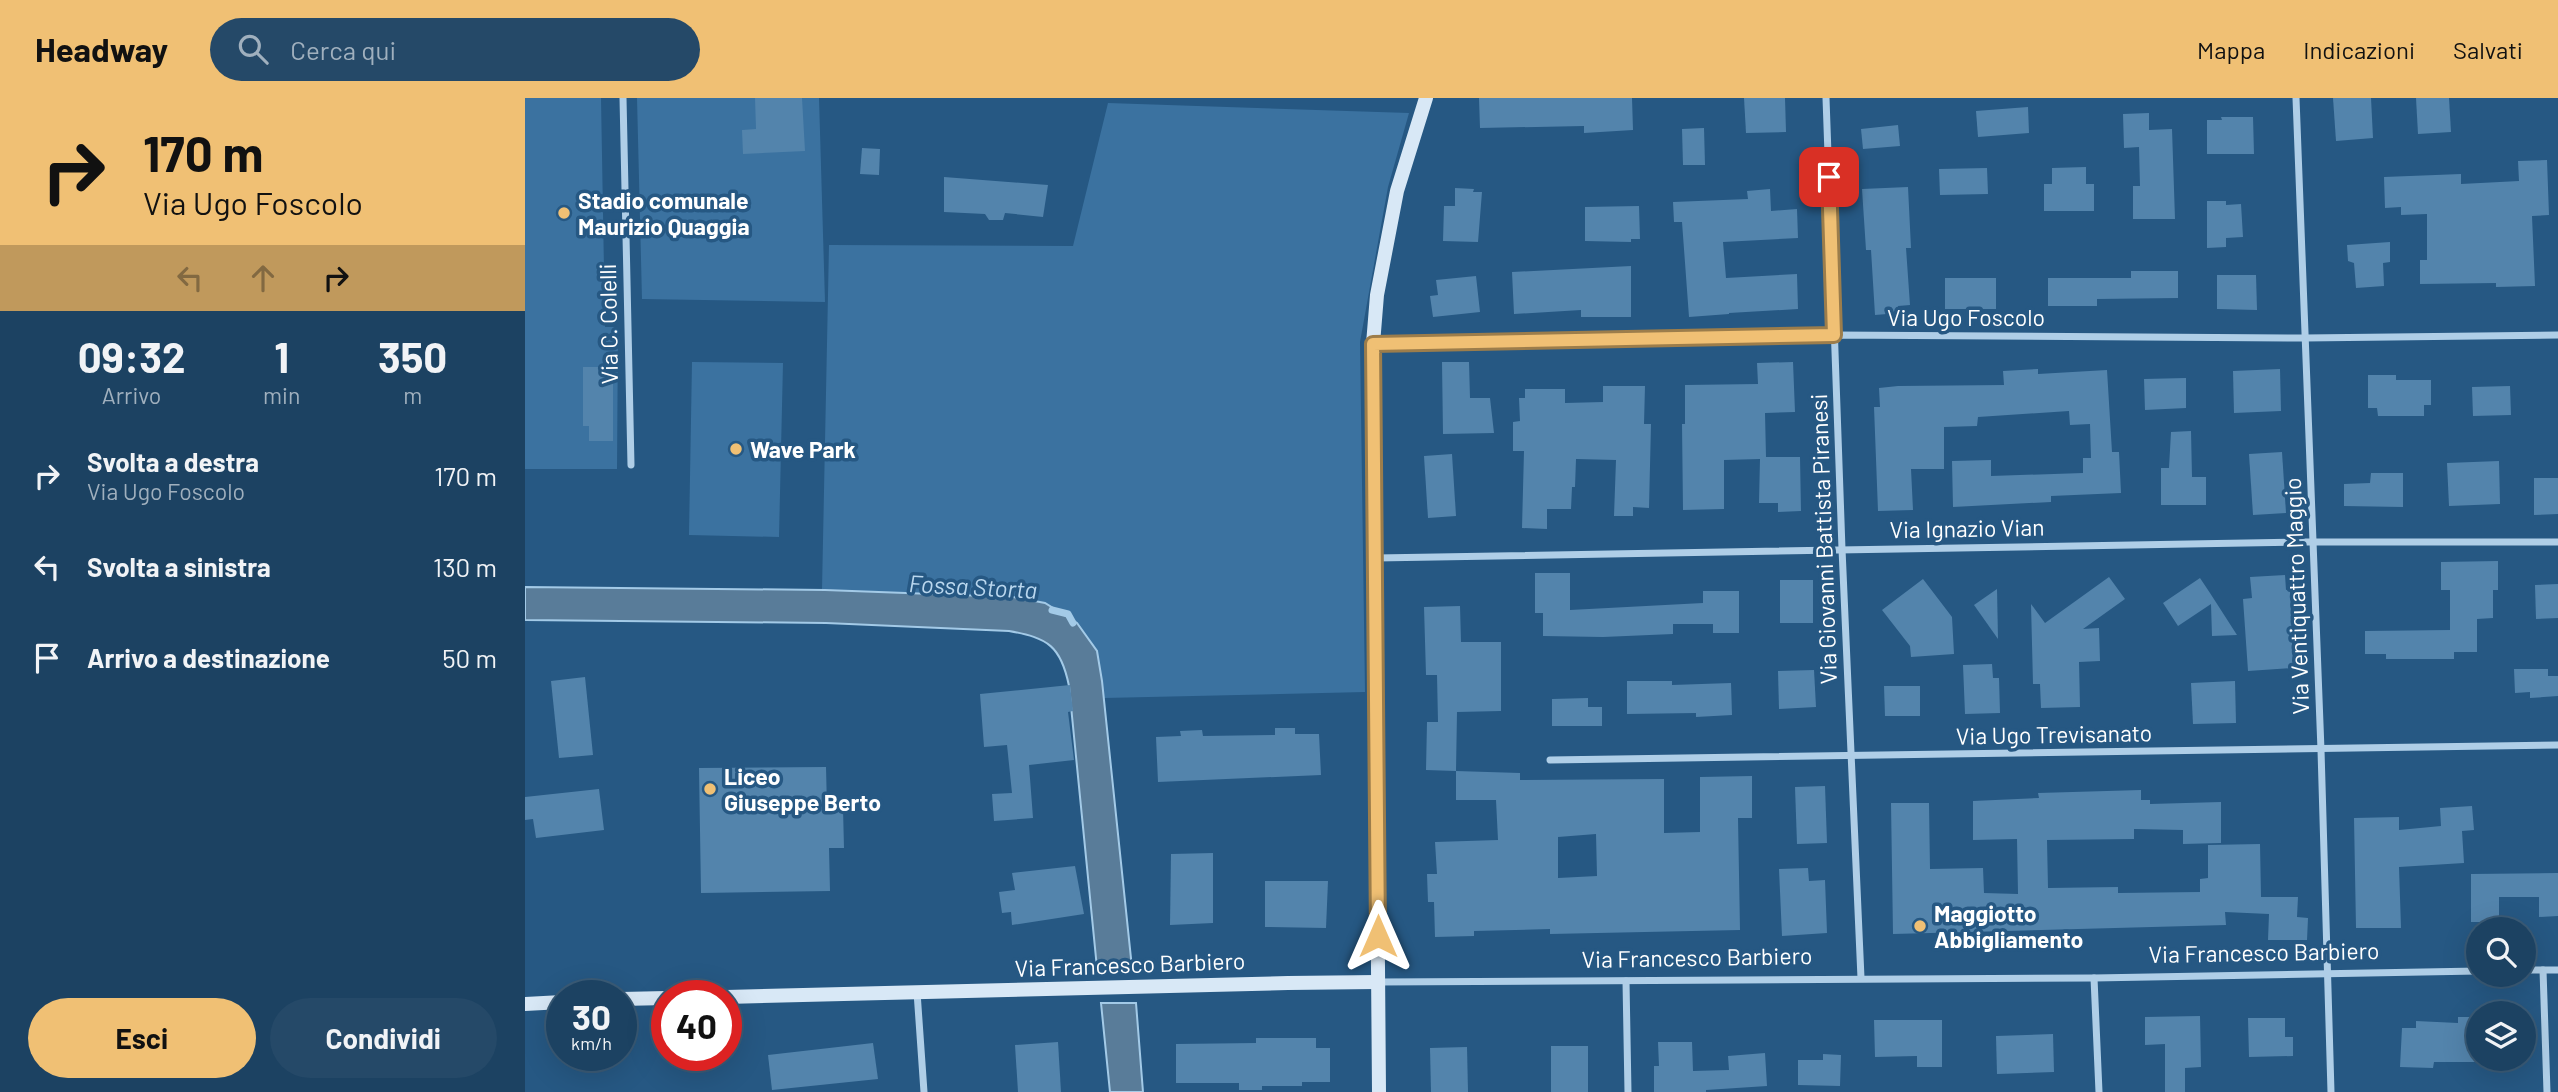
<!DOCTYPE html>
<html lang="it">
<style>
:root{--surface:#1c4262;--page:#254968;--text:#f1f3f6;--muted:#a0b0be;--line:#3a5b77;--accent:#f0c074}
body{margin:0;font-family:Barlow,sans-serif;background:var(--page);color:var(--text);height:100vh;display:flex;flex-direction:column;font-size:26px;white-space:nowrap}
*{box-sizing:border-box;margin:0}
p{font-size:23px;color:var(--muted)}
.icon{flex:none;width:38px;height:38px;fill:none;stroke:currentColor;stroke-width:2;stroke-linecap:round;stroke-linejoin:round}
.map{position:relative;flex:1;overflow:hidden}
.drawer{display:flex;flex-direction:column;background:var(--surface);width:525px}
.drawer>*{flex:none}
.top-card{background:#f0c074;color:#111;overflow:hidden}
.buttons{position:absolute;left:1941px;top:819px;display:grid;gap:14px}
.buttons a{display:grid;place-items:center;width:70px;height:70px;border-radius:50%;background:var(--surface);box-shadow:0 7px 28px #0002,0 0 0 2px var(--line);font-size:35px}
.speed{position:absolute;left:21px;top:882px;display:flex;gap:14px;font-size:35px;font-weight:700;text-align:center}
.speed>*{display:grid;place-content:center;width:91px;height:91px;border-radius:50%;background:var(--surface);box-shadow:0 7px 28px #0002,0 0 0 2px var(--line);line-height:1}
.speed small{font-size:18px;font-weight:400}
.speed .limit{border:10px solid #d22;background:#fff;color:#111}
.pin{position:absolute;display:grid;place-items:center;width:60px;height:60px;color:#fff;margin:-30px;border-radius:14px;box-shadow:0 4px 10px #0006}
.me{position:absolute;width:77px;margin:-38px;rotate:0deg;stroke-linejoin:round;filter:drop-shadow(0 0 5px #0008)}
.turn{display:flex;align-items:center;gap:24px;height:147px;padding:0 28px;font-size:32px}
.turn .icon{width:91px;height:91px;stroke-width:2.5}
.turn b{display:block;font-size:49px;line-height:60px}
.lanes{display:flex;align-items:center;height:66px;padding:0 28px;background:#0003;justify-content:center;gap:35px;direction:ltr}
.lanes .off{opacity:.35}
.eta{display:flex;justify-content:space-evenly;align-items:center;height:119px;text-align:center}
.eta b{font-size:42px;font-weight:700;line-height:49px}
.action{display:flex;gap:14px;margin-top:auto;padding:14px 28px}
.action a{flex:1;height:80px;border-radius:42px;background:var(--accent);color:#111;font-size:28px;font-weight:700;line-height:80px;text-align:center}
.action a+a{background:var(--page);color:var(--text)}
ul{padding:0;list-style:none}
li{display:flex;align-items:center;gap:21px;height:91px;padding:0 28px}
li div{flex:1}
li b{display:block;font-size:26px}
li em{font-style:normal}
header{display:flex;align-items:center;gap:42px;box-sizing:border-box;height:98px;padding:0 35px;background:var(--accent);color:#111}
header strong{font-size:33px}
nav{display:flex;gap:38px;margin-inline-start:auto;font-size:24px}
.search{width:490px;height:63px;background:var(--page);display:flex;align-items:center;gap:18px;box-sizing:border-box;padding:0 24px;border-radius:38px;color:var(--muted);font-size:26px}
main{display:flex;flex:1;min-height:0}
.map>svg:first-child{display:block}
.green{fill:#3b72a0}
.water{fill:#597c99;stroke:#a3cae7;stroke-width:2}
.lines{fill:none;stroke-linecap:round;stroke-linejoin:round}
.stream{stroke:#a3cae7;stroke-width:7}
.building{fill:#5384ac;fill-rule:evenodd}
.street{stroke:#afcee7;stroke-width:7}
.secondary{stroke:#d8e8f6;stroke-width:14}
.route-casing{stroke:#9c7d4b;stroke-width:18}
.route{stroke:#f0c074;stroke-width:12}
.poi-dot{fill:#f0c074;stroke:#265883;stroke-width:2.5}
.labels{text-anchor:middle;dominant-baseline:central;stroke-width:7;stroke-linejoin:round;paint-order:stroke}
.poi-label{font-size:23px;font-weight:bold;fill:#fff;stroke:#265883;text-anchor:start}
.street-label{font-size:23px;fill:#fff;stroke:#265883}
.water-label{font-size:24px;font-style:italic;fill:#bad7ee;stroke:#265883}
</style>
<header>
<strong>Headway</strong>
<div class="search"><svg class="icon" aria-label="search" viewBox="0 0 24 24"><circle cx="10" cy="10" r="6"/><path d="M15 15l6 6"/></svg>Cerca qui</div>
<nav><a>Mappa</a><a>Indicazioni</a><a>Salvati</a></nav>
</header>
<main>
<section class="drawer">
<div class="top-card">
<div class="turn"><svg class="icon" aria-label="right" viewBox="0 0 24 24"><path d="M7 20v-9h11M14 6l5 5-5 5"/></svg><div><b>170 m</b>Via Ugo Foscolo</div></div>
<div class="lanes"><svg class="icon off" aria-label="left" viewBox="0 0 24 24"><path d="M17 20v-9H6M10 6l-5 5 5 5"/></svg><svg class="icon off" aria-label="ahead" viewBox="0 0 24 24"><path d="M12 20V5M6 11l6-6 6 6"/></svg><svg class="icon" aria-label="right" viewBox="0 0 24 24"><path d="M7 20v-9h11M14 6l5 5-5 5"/></svg></div>
</div>
<div class="eta">
<div><b>09:32</b><p>Arrivo</p></div>
<div><b>1</b><p>min</p></div>
<div><b>350</b><p>m</p></div>
</div>
<ul>
<li><svg class="icon" aria-label="right" viewBox="0 0 24 24"><path d="M7 20v-9h11M14 6l5 5-5 5"/></svg><div><b>Svolta a destra</b><p>Via Ugo Foscolo</p></div><em>170 m</em></li>
<li><svg class="icon" aria-label="left" viewBox="0 0 24 24"><path d="M17 20v-9H6M10 6l-5 5 5 5"/></svg><div><b>Svolta a sinistra</b></div><em>130 m</em></li>
<li><svg class="icon" aria-label="arrive" viewBox="0 0 24 24"><path d="M6 21V4h12l-3 4 3 4H6"/></svg><div><b>Arrivo a destinazione</b></div><em>50 m</em></li>
</ul>
<div class="action"><a>Esci</a><a>Condividi</a></div>
</section>
<div class="map">
<svg width="2033" height="994" viewBox="0 0 2033 994">
<rect width="100%" height="100%" fill="#265883"/>
<g class="green">
<polygon points="0,0 76,0 80,229 93,229 92,371 0,371"/>
<polygon points="112,0 294,0 300,204 117,201"/>
<polygon points="583,5 884,15 863,89 835,244 840,594 579,600 571,551 552,525 520,505 488,499 297,492 304,147 548,148"/>
<polygon points="167,264 258,265 254,439 164,437"/>
</g>
<g class="water">
<path d="M 0,489 L 300,492 L 488,499 L 520,505 L 552,525 L 572,553 L 577,583 L 607,870 L 572,870 L 544,588 C 536,548 523,540 484,533 L 301,525 L 0,522 Z"/>
<polygon points="576,905 611,905 618,994 585,994"/>
</g>
<g class="lines">
<polyline class="stream" points="527,512 543,516 548,525"/>
</g>
<g class="building">
<polygon points="230,0 277,0 280,53 218,56 217,32 231,31"/>
<polygon points="954,0 1107,0 1108,32 1059,35 1059,28 955,30"/>
<polygon points="1219,0 1260,0 1261,34 1221,35"/>
<polygon points="1808,0 1846,0 1848,40 1811,43"/>
<polygon points="1891,0 1924,0 1926,34 1893,36"/>
<polygon points="1503,9 1504,35 1453,39 1451,13"/>
<polygon points="1624,15 1624,32 1647,31 1650,121 1608,121 1608,88 1615,88 1614,49 1599,50 1598,16"/>
<polygon points="1696,19 1728,19 1729,56 1682,56 1682,22 1697,22"/>
<polygon points="1373,27 1375,48 1338,51 1336,31"/>
<polygon points="1179,30 1180,67 1158,67 1157,31"/>
<polygon points="337,50 355,51 354,77 335,76"/>
<polygon points="2022,62 2024,117 2007,118 2010,188 1971,189 1971,185 1895,186 1895,162 1902,162 1902,116 1876,117 1876,109 1860,110 1859,79 1936,76 1936,86 1994,83 1993,63"/>
<polygon points="1561,69 1561,86 1569,86 1569,113 1519,113 1519,86 1527,86 1527,70"/>
<polygon points="1462,70 1463,96 1415,97 1414,71"/>
<polygon points="419,79 523,87 518,119 480,115 478,122 464,122 460,116 419,114"/>
<polygon points="1383,89 1386,150 1381,150 1385,207 1373,208 1374,215 1350,217 1346,152 1341,152 1337,91"/>
<polygon points="930,90 949,91 948,94 957,94 953,144 918,143 919,108 930,108"/>
<polygon points="1245,91 1246,113 1272,111 1273,140 1198,144 1201,180 1272,176 1273,211 1204,215 1204,216 1164,219 1157,124 1149,124 1148,104 1223,101 1222,93"/>
<polygon points="1682,103 1701,103 1701,107 1716,106 1718,139 1701,140 1701,149 1682,150"/>
<polygon points="1114,108 1115,141 1106,141 1106,144 1060,143 1060,109"/>
<polygon points="1865,144 1865,164 1858,165 1859,188 1831,190 1829,165 1823,163 1822,147"/>
<polygon points="1106,168 1106,219 1056,219 1056,212 989,216 987,174"/>
<polygon points="1606,173 1653,173 1653,200 1572,201 1572,208 1523,208 1523,180 1606,180"/>
<polygon points="1692,177 1731,177 1732,212 1692,211"/>
<polygon points="951,178 955,214 908,219 905,198 913,197 911,182"/>
<rect x="1420" y="180" width="51" height="31"/>
<polygon points="917,264 944,264 945,300 965,300 969,335 918,336"/>
<polygon points="1268,264 1270,314 1240,315 1241,359 1275,359 1276,413 1253,414 1253,405 1234,405 1235,361 1199,362 1199,411 1158,412 1157,326 1160,326 1160,287 1233,286 1232,265"/>
<polygon points="58,269 88,269 88,343 64,343 64,328 58,328"/>
<polygon points="1513,271 1513,276 1582,272 1587,354 1594,354 1596,395 1526,398 1526,404 1428,409 1427,363 1466,362 1466,378 1558,375 1558,360 1566,360 1565,326 1545,327 1544,313 1453,319 1452,328 1419,329 1419,371 1386,371 1388,412 1353,413 1349,309 1355,309 1354,290 1373,288 1479,287 1478,273"/>
<polygon points="1755,271 1756,313 1709,315 1708,273"/>
<polygon points="1843,277 1871,277 1871,282 1906,282 1906,307 1899,307 1899,318 1853,318 1852,310 1843,310"/>
<polygon points="1661,280 1661,310 1620,312 1619,281"/>
<polygon points="1078,288 1120,288 1119,326 1126,326 1124,410 1108,409 1108,418 1089,418 1091,362 1051,361 1050,389 1047,389 1046,411 1022,411 1022,431 997,430 999,353 988,353 988,324 995,323 994,300 1000,300 1000,291 1040,291 1040,305 1078,304"/>
<polygon points="1985,288 1986,317 1948,318 1947,289"/>
<polygon points="1666,333 1667,379 1681,379 1681,407 1636,407 1636,370 1644,370 1646,334"/>
<polygon points="1757,354 1761,415 1728,417 1724,356"/>
<polygon points="927,356 931,418 903,420 899,358"/>
<polygon points="1974,363 1975,406 1924,408 1922,365"/>
<polygon points="1846,375 1878,375 1878,409 1819,408 1819,386 1845,385"/>
<polygon points="2009,380 2033,380 2033,416 2009,417"/>
<polygon points="1973,463 1973,492 1968,492 1968,520 1952,521 1952,554 1929,554 1929,561 1861,561 1861,556 1840,556 1840,533 1925,532 1925,492 1916,492 1916,464"/>
<polygon points="1010,475 1045,475 1045,512 1178,505 1178,493 1214,493 1214,535 1188,535 1188,526 1148,526 1148,536 1078,539 1018,538 1018,515 1010,515"/>
<polygon points="1760,477 1761,492 1765,491 1768,570 1723,573 1718,501 1727,500 1725,479"/>
<polygon points="1584,479 1600,501 1558,531 1574,530 1575,563 1554,564 1555,609 1516,610 1515,586 1508,586 1506,506 1520,525"/>
<polygon points="1675,480 1685,495 1712,537 1687,538 1686,506 1653,528 1638,505"/>
<polygon points="1398,481 1427,519 1429,556 1386,559 1385,548 1357,512"/>
<rect x="1255" y="482" width="33" height="43"/>
<polygon points="2033,486 2033,520 2011,521 2010,487"/>
<polygon points="1472,491 1473,541 1449,507"/>
<polygon points="935,508 936,544 976,544 976,613 932,614 931,673 901,672 902,624 913,624 912,577 901,577 899,509"/>
<polygon points="1467,566 1468,580 1474,580 1475,615 1440,616 1438,567"/>
<polygon points="1989,571 2023,571 2023,578 2033,578 2033,598 2005,600 2005,594 1990,595"/>
<polygon points="1289,572 1291,609 1254,611 1253,573"/>
<polygon points="60,579 68,657 34,660 26,583"/>
<polygon points="1102,583 1147,583 1147,587 1206,585 1207,617 1171,619 1171,615 1102,616"/>
<polygon points="1710,583 1711,625 1668,626 1666,585"/>
<polygon points="545,587 548,613 543,614 549,662 504,667 508,720 469,723 467,696 487,695 482,647 459,649 455,596"/>
<polygon points="1359,588 1395,588 1395,618 1360,618"/>
<polygon points="1063,600 1063,609 1077,609 1077,628 1027,628 1027,601"/>
<polygon points="750,630 770,630 770,636 794,636 796,677 633,684 631,639 656,638 655,633 677,632 678,638 750,637"/>
<polygon points="301,669 302,710 318,710 319,750 304,750 305,793 176,795 174,670"/>
<path d="M 931,673 L 995,675 L 995,682 L 1139,681 L 1139,735 L 1175,734 L 1175,679 L 1227,678 L 1227,720 L 1213,720 L 1215,832 L 1025,836 L 1025,831 L 949,833 L 949,838 L 910,839 L 909,804 L 903,804 L 902,776 L 912,776 L 910,744 L 973,742 L 971,702 L 931,702 ZM 1071,736 L 1072,778 L 1033,780 L 1033,739 Z"/>
<polygon points="1300,688 1302,745 1272,746 1270,689"/>
<polygon points="74,691 79,732 11,740 8,721 0,722 0,699"/>
<polygon points="1616,692 1616,702 1625,702 1625,706 1696,704 1696,745 1658,746 1658,732 1609,731 1609,741 1522,742 1523,790 1593,789 1593,795 1675,794 1675,781 1683,780 1683,747 1735,746 1736,799 1773,799 1772,819 1783,820 1782,842 1743,842 1744,816 1700,814 1701,827 1368,836 1366,705 1404,705 1405,771 1458,770 1459,795 1493,796 1492,741 1448,742 1448,703 1514,700 1513,695"/>
<polygon points="1947,708 1949,732 1937,733 1939,765 1874,769 1876,830 1831,830 1829,720 1874,719 1874,732 1916,728 1915,710"/>
<polygon points="688,755 688,825 645,827 646,756"/>
<polygon points="550,768 559,816 487,827 486,814 477,815 474,794 490,792 487,775"/>
<polygon points="1283,770 1284,783 1300,782 1302,835 1257,838 1254,771"/>
<polygon points="2033,775 2033,818 2014,819 2014,799 1974,799 1974,824 1946,824 1946,776"/>
<polygon points="740,783 803,783 801,830 740,829"/>
<polygon points="1675,918 1676,969 1660,970 1660,994 1640,994 1640,946 1620,947 1620,919"/>
<polygon points="1933,919 1953,919 1952,964 1909,964 1908,970 1875,969 1877,930 1891,930 1891,923 1933,925"/>
<polygon points="1723,920 1760,920 1760,939 1768,939 1768,958 1724,959"/>
<polygon points="1349,922 1417,922 1417,969 1392,969 1392,958 1350,959"/>
<polygon points="1528,936 1529,974 1472,976 1471,938"/>
<polygon points="731,940 791,940 791,950 805,950 805,984 777,984 777,988 737,988 737,992 714,992 714,985 651,985 651,946 731,945"/>
<polygon points="533,944 536,994 493,994 490,947"/>
<polygon points="1133,944 1167,944 1168,973 1204,972 1203,958 1240,955 1242,988 1181,992 1181,994 1129,994 1129,968 1134,968"/>
<polygon points="348,945 353,981 247,992 243,957"/>
<rect x="1026" y="948" width="37" height="46"/>
<polygon points="942,949 943,994 906,994 905,950"/>
<polygon points="1298,956 1316,957 1315,988 1273,987 1273,962 1298,962"/>
</g>
<g class="lines">
<g class="street">
<polyline points="98,0 106,367"/>
<polyline points="1301,0 1317,451 1336,880"/>
<polyline points="1771,0 1796,652 1806,994"/>
<polyline points="849,246 1309,237 1780,240 2033,237"/>
<polyline points="851,460 1781,444 2033,444"/>
<polyline points="1025,662 2033,647"/>
<polyline points="1998,872 2033,872"/>
<polyline points="2018,872 2022,994"/>
<polyline points="1569,880 1574,994"/>
<polyline points="1101,883 1103,994"/>
<polyline points="853,884 1569,880 1953,873"/>
<polyline points="392,894 399,994"/>
</g>
<g class="secondary">
<polyline points="201,899 763,885 852,884"/>
<polyline points="96,901 142,900"/>
<polyline points="0,906 37,904"/>
<polyline points="854,994 848,246 852,197 872,93 901,0"/>
</g>
</g>
<g class="lines">
<defs>
<polyline id="route" points="853,838 848,246 1309,237 1304,79"/>
</defs>
<use href="#route" class="route-casing"/>
<use href="#route" class="route"/>
</g>
<g class="poi-dot">
<circle cx="39" cy="115" r="7"/>
<circle cx="211" cy="351" r="7"/>
<circle cx="185" cy="691" r="7"/>
<circle cx="1395" cy="828" r="7"/>
</g>
<g class="labels">
<g class="poi-label">
<text x="53" y="102">Stadio comunale<tspan x="53" dy="26">Maurizio Quaggia</tspan></text>
<text x="225" y="351">Wave Park</text>
<text x="199" y="678">Liceo<tspan x="199" dy="26">Giuseppe Berto</tspan></text>
<text x="1409" y="815">Maggiotto<tspan x="1409" dy="26">Abbigliamento</tspan></text>
</g>
<g class="street-label">
<text x="1441" y="219">Via Ugo Foscolo</text>
<text transform="translate(83 226) rotate(-91)">Via C. Colelli</text>
<text transform="translate(1442 430) rotate(-1)">Via Ignazio Vian</text>
<text transform="translate(1298 441) rotate(-92)">Via Giovanni Battista Piranesi</text>
<text transform="translate(1771 498) rotate(-92)">Via Ventiquattro Maggio</text>
<text transform="translate(1529 636) rotate(-1)">Via Ugo Trevisanato</text>
<text transform="translate(1739 854) rotate(-1)">Via Francesco Barbiero</text>
<text transform="translate(1172 859) rotate(-1)">Via Francesco Barbiero</text>
<text transform="translate(605 866) rotate(-2)">Via Francesco Barbiero</text>
</g>
<g class="water-label">
<text transform="translate(448 488) rotate(3)">Fossa Storta</text>
</g>
</g>
</svg>
<div class="buttons">
<a><svg class="icon" aria-label="search" viewBox="0 0 24 24"><circle cx="10" cy="10" r="6"/><path d="M15 15l6 6"/></svg></a>
<a><svg class="icon" aria-label="layers" viewBox="0 0 24 24"><path d="M12 4l9 5-9 5-9-5zM3 14l9 5 9-5"/></svg></a>
</div>
<div class="speed"><div>30<small>km/h</small></div><div class="limit">40</div></div>
<div class="pin" style="left:1304px;top:79px;background:#d93025"><svg class="icon" aria-label="arrive" viewBox="0 0 24 24"><path d="M6 21V4h12l-3 4 3 4H6"/></svg></div>
<svg class="me" style="left:853px;top:838px" viewBox="-20 -20 40 40"><path d="M0-17L14 15 0 8-14 15z" fill="#f0c074" stroke="#fff" stroke-width="4"/></svg>
</div>
</main>
